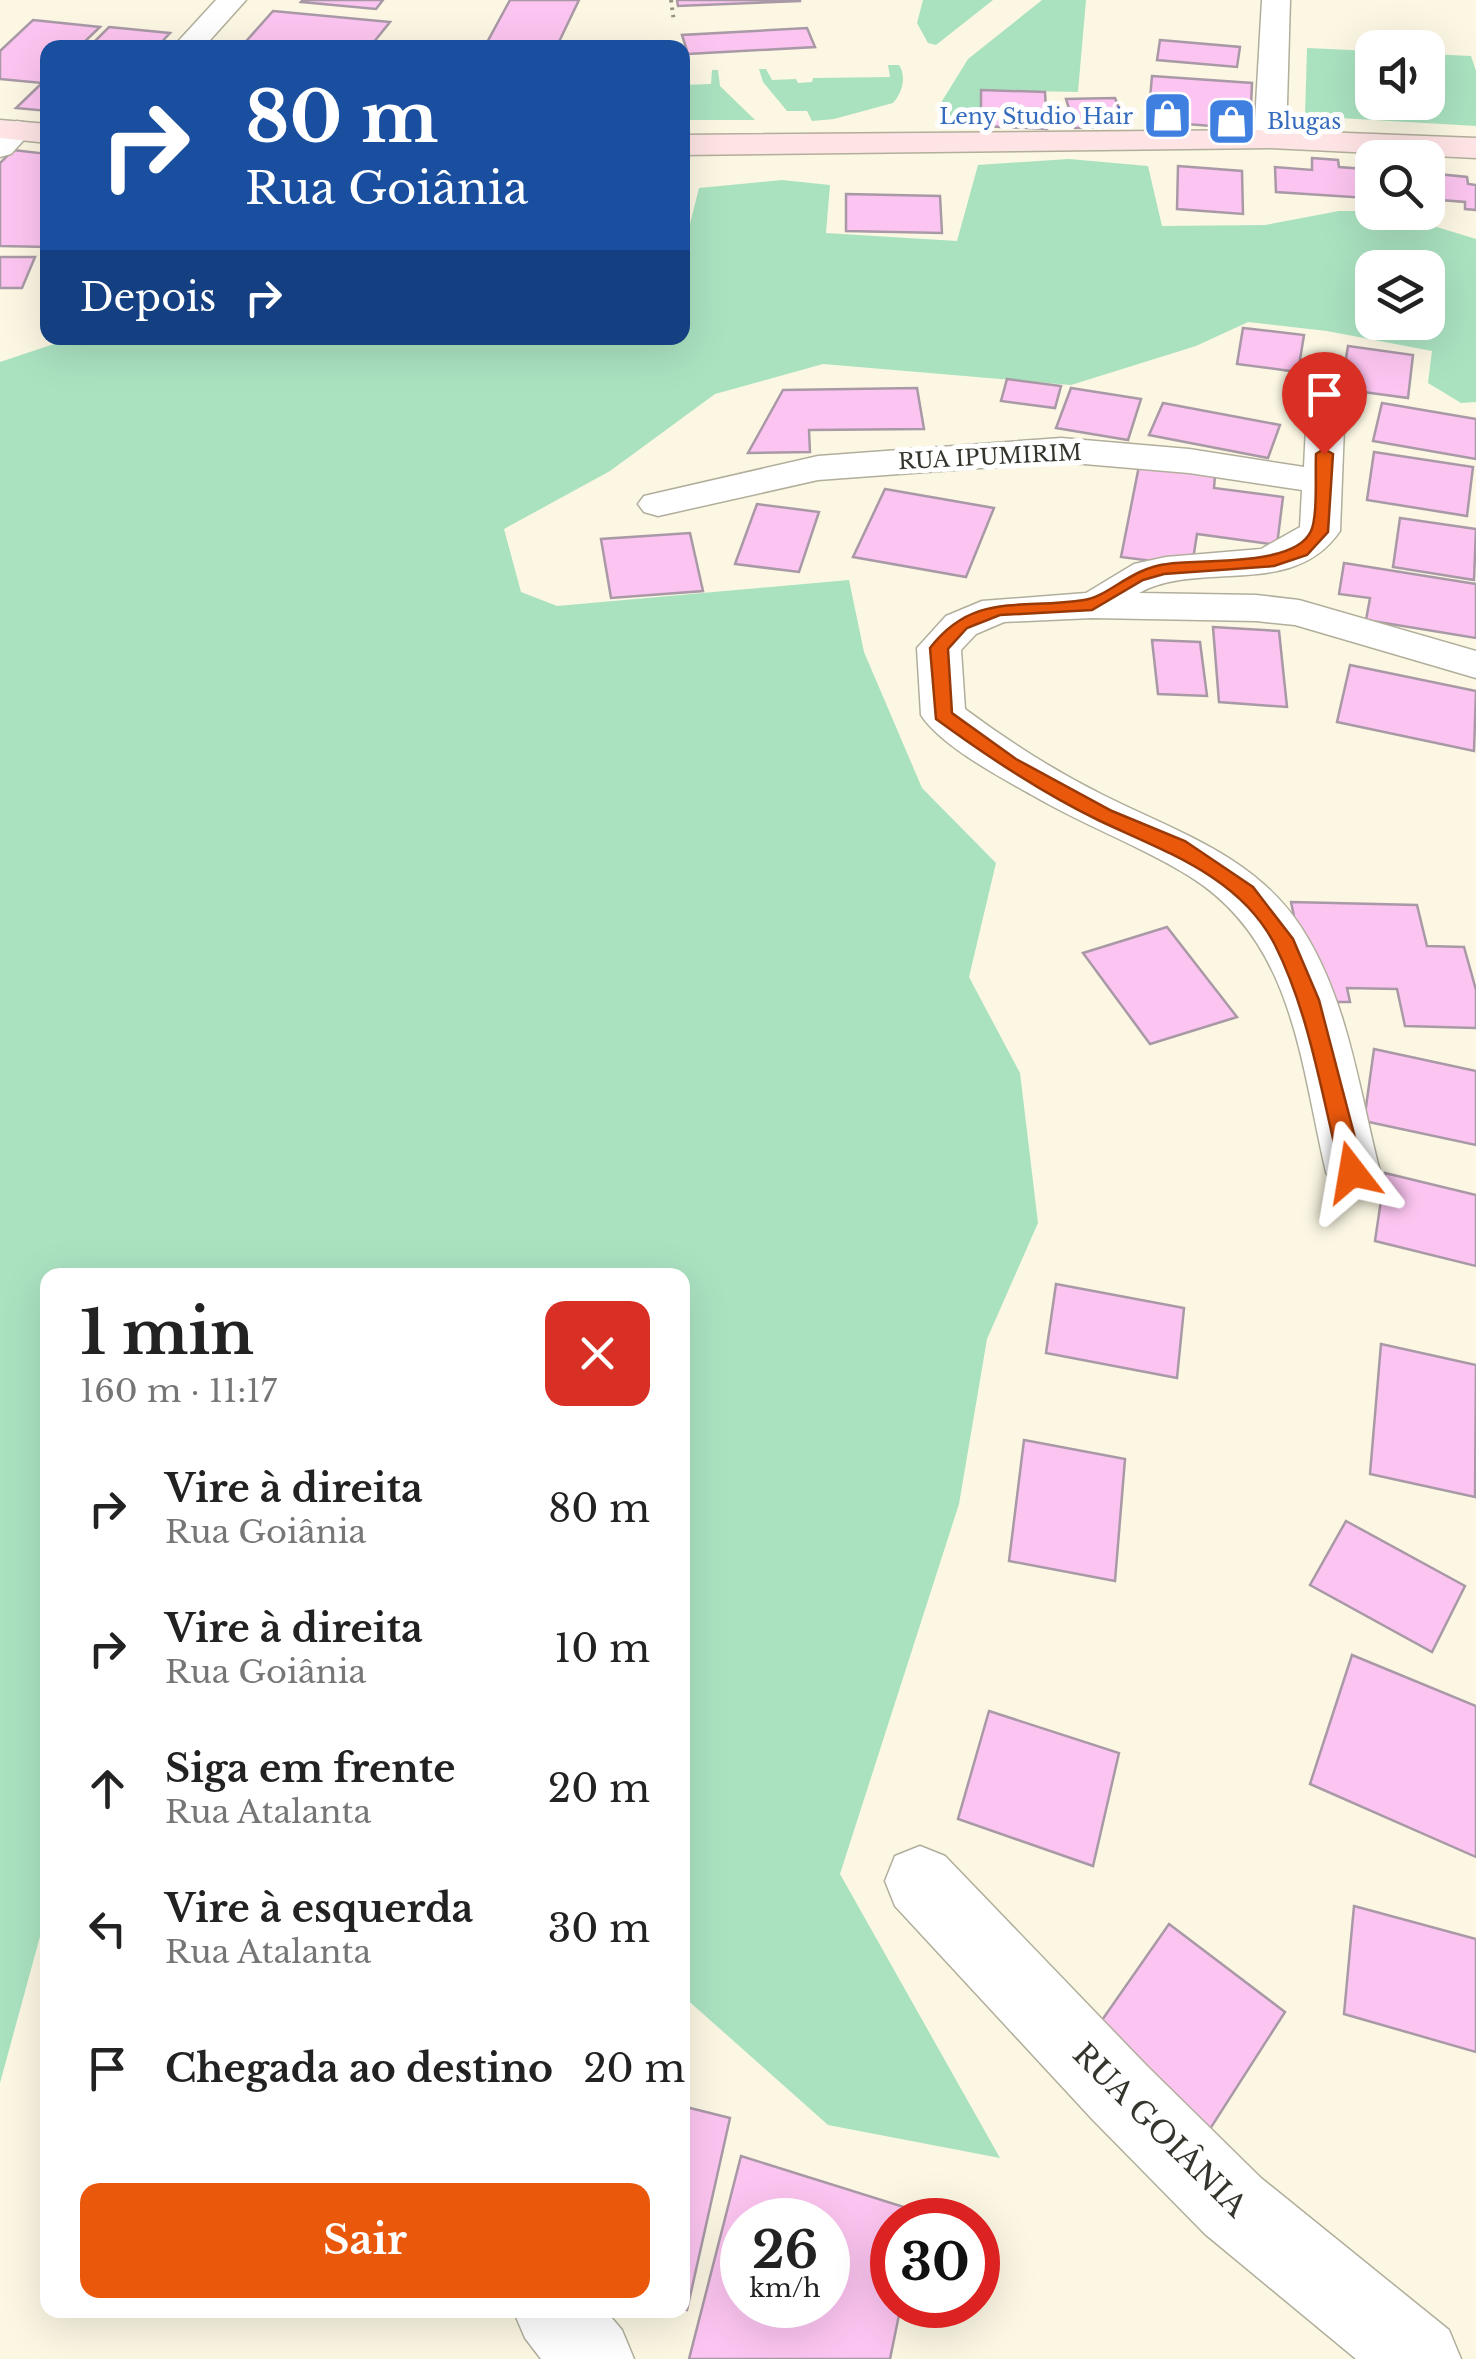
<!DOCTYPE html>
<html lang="pt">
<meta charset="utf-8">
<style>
:root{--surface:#fff;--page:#f6f6f6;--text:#222;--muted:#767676;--accent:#ea580c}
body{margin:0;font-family:"Libre Baskerville",serif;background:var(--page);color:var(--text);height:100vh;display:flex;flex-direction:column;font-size:38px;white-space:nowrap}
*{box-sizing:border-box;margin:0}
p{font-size:32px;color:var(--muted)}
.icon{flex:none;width:55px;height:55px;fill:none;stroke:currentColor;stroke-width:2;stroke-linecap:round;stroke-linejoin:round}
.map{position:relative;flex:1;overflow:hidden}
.details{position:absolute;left:40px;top:1268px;width:650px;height:1050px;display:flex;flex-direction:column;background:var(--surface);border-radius:20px;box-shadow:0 10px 40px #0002}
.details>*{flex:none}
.hud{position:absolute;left:40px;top:40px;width:650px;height:305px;border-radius:20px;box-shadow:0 10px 40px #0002;background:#1a4fa0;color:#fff;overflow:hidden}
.fabs{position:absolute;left:1355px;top:30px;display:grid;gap:20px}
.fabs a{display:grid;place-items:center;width:90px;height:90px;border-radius:20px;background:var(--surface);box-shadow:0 10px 40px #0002;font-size:50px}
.speed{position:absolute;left:720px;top:2198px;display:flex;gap:20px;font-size:50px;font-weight:700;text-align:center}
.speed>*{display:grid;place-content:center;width:130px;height:130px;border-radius:50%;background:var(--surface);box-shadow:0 10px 40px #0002;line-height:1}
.speed small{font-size:25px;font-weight:400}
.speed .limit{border:15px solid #d22;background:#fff;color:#111}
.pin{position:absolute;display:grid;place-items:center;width:85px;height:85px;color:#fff;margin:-102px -42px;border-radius:50% 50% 50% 0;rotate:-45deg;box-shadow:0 0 10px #0007}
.pin .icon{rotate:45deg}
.me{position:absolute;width:110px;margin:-55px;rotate:346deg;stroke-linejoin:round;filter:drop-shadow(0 0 8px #0008)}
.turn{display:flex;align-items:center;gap:35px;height:210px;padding:0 40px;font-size:45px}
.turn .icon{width:130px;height:130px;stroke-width:2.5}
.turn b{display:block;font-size:70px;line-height:85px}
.then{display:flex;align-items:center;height:95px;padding:0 40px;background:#0003;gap:20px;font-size:38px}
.round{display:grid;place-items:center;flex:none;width:105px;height:105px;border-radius:20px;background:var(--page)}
.head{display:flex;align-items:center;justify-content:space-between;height:170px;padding:0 40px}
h1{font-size:60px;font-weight:700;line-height:75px}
.button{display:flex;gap:20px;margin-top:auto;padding:20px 40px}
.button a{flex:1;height:115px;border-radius:20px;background:var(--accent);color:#fff;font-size:40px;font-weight:700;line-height:115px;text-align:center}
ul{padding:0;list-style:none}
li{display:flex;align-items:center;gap:30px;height:140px;padding:0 40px}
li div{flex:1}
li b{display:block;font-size:38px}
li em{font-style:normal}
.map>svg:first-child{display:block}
.green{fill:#aae2c0;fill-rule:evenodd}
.building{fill:#fcc5f1;stroke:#a999a6;stroke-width:2.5;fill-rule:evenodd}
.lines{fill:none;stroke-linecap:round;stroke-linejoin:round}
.minor-casing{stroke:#b1ae9b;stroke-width:3}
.secondary-casing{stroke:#b1ae9b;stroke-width:3}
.path{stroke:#959284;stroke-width:4;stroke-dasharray:2.5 5;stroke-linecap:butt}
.minor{fill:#fff;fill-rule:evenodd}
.secondary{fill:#fee4e5;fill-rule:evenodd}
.route{fill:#ea580c;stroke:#983908;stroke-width:2.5}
.labels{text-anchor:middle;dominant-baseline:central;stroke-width:10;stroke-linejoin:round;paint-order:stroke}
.far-shop-label{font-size:22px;fill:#366cbe;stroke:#fff;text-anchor:end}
.far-street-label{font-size:22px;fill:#36352d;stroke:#fff}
.near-street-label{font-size:30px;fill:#36352d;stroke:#fff}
</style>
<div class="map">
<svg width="1476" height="2359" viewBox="0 0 1476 2359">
<rect width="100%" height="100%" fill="#fbf7e3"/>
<g class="green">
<polygon points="923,0 993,0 936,45 928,43 917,23"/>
<polygon points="1042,0 1086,0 1078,92 981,90 981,126 955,123 941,114 939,106 968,59"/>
<polygon points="1307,48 1372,51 1372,102 1428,102 1428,54 1471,56 1476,71 1476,126 1305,116"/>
<path d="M 888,65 L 899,65 C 907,77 902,93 893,103 L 834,119 L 812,121 L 807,111 L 787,111 L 763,82 L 759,69 L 766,69 L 772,80 L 796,79 L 798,83 L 812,82 L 813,78 L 890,77 Z"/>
<polygon points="712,70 718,70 720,86 755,120 683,120 683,85 711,84"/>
<path d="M 1069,159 L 1148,166 L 1162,226 L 1265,225 L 1339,211 L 1372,211 L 1391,213 L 1476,239 L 1476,402 L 1461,403 L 1428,383 L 1432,351 L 1327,331 L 1248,322 L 1196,346 L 1071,385 L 823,364 L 715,394 L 610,471 L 504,529 L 521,592 L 557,606 L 849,580 L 864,652 L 922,788 L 996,863 L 969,977 L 1020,1073 L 1038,1223 L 987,1339 L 959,1504 L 840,1874 L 1000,2158 L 828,2125 L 683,1996 L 682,1275 L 48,1275 L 47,1911 L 0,2083 L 0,362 L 63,341 L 152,338 L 682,338 L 683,235 L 688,232 L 699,188 L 782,180 L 830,185 L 826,233 L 957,241 L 978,165 ZM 1372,268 L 1428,268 L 1428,322 L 1372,322 Z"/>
</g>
<g class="building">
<polygon points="303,0 383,0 376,9 301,2"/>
<polygon points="510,0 579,0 556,48 484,48"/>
<polygon points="677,0 800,0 800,1 678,6"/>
<polygon points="273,11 390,22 369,48 240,48"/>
<polygon points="33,20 100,27 78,48 48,48 48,77 42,83 0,79 0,51"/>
<polygon points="109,27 170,33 156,48 88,48"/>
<polygon points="807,28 815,47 688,54 682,35"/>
<polygon points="1160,40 1240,47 1237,67 1157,60"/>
<polygon points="1152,76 1252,83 1250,129 1148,121"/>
<polygon points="48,77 48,111 16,108 42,83"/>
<polygon points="981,90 1045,92 1047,129 981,126"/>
<polygon points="1115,98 1126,127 1075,128 1066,99"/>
<polygon points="13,150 48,154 48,247 0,246 0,163"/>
<polygon points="1312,158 1338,160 1339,167 1365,169 1367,198 1276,192 1275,167 1312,170"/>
<polygon points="1178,166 1242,171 1243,214 1177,209"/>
<polygon points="1428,173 1467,177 1468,184 1476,185 1476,210 1465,209 1465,202 1428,199"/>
<polygon points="846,194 940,196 942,233 846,231"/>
<polygon points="0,257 35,257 22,288 0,288"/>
<polygon points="1243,328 1304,335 1298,372 1237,364"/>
<polygon points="1348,346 1413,355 1408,398 1341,389"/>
<polygon points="1007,379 1061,386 1055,408 1001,401"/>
<polygon points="917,388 924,429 809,430 810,452 748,453 783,390"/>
<polygon points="1071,388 1141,399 1128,440 1056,428"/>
<polygon points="1163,403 1280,425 1268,458 1149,435"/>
<polygon points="1382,403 1476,419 1476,459 1373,441"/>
<polygon points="1374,452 1473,467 1467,516 1367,500"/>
<polygon points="1139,466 1215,475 1214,488 1283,497 1277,545 1197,534 1192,566 1121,557"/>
<polygon points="885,489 994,508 966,577 853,557"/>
<polygon points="757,504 819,512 799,572 735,564"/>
<polygon points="1400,518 1476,529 1474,580 1393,567"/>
<polygon points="690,533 703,591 611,598 601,539"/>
<polygon points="1344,563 1476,584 1476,638 1366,620 1370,598 1339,594"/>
<polygon points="1213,627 1279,631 1287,707 1219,702"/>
<polygon points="1152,640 1200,642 1207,696 1158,694"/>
<polygon points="1350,665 1476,691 1474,751 1337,722"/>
<polygon points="1291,902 1417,905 1427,946 1464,947 1476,990 1476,1028 1405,1026 1397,989 1347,988 1350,1002 1312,1002"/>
<polygon points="1167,927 1237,1017 1150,1044 1083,953"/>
<polygon points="1374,1049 1476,1071 1476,1145 1364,1121"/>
<polygon points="1385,1173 1476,1195 1476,1266 1375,1241"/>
<polygon points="1056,1284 1184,1308 1177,1378 1046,1353"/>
<polygon points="1381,1344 1476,1365 1475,1497 1370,1474"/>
<polygon points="1024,1440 1125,1459 1115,1581 1009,1561"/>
<polygon points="1346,1521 1465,1586 1432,1652 1310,1585"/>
<polygon points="1352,1655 1476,1706 1476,1857 1310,1784"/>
<polygon points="989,1711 1119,1753 1093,1866 958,1819"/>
<polygon points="1354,1906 1476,1939 1476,2052 1344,2014"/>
<polygon points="1169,1924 1285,2012 1210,2129 1093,2033"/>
<polygon points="682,2106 730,2118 687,2310 682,2309"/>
<path d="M 741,2156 L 920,2212 L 918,2220 L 892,2220 L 892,2305 L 901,2305 L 890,2359 L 689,2359 ZM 742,2220 L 828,2220 L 828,2305 L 742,2305 Z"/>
</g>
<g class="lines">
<defs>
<g id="minor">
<polygon points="216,0 246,0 203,48 172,48"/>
<polygon points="1262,0 1290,0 1286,139 1281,146 1259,146 1254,139"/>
<polygon points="17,121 28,123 33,130 11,154 0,157 0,129"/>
<path d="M 1325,416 L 1338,419 L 1344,427 L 1340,531 C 1293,600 1201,559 1139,593 L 1256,595 L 1299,600 L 1476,651 L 1476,678 L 1295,625 L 1256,621 L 1092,618 L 1004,622 L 976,634 L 961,650 L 965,709 C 1008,741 1053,770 1101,794 C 1174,831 1254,855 1301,927 C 1348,999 1359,1090 1380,1172 L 1372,1187 L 1353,1193 L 1334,1187 L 1326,1172 C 1300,1062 1294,941 1189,876 C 1139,845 1083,825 1032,795 C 1000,777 941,746 921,715 L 917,648 L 946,616 L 982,601 L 1086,593 L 1134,564 L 1166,557 L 1261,549 L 1300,527 L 1302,490 L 1189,473 L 1061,462 L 818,480 L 658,516 L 644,512 L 638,504 L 644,496 L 818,456 L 1061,438 L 1189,449 L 1304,467 L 1306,427 L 1312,419 Z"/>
<polygon points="920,1846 945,1856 1146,2065 1261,2178 1449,2330 1461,2359 1356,2359 1205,2234 1092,2119 895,1906 885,1881 895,1856"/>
<polygon points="513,2310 605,2310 622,2330 634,2359 541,2359 525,2338"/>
</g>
<g id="secondary">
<polygon points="0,120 48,124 48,143 0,138"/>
<polygon points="1270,130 1476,138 1476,158 1270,148 682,155 682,135"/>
</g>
</defs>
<use href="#minor" class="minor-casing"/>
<use href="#secondary" class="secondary-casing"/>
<polyline class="path" points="671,0 674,22"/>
<use href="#minor" class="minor"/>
<use href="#secondary" class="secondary"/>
</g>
<path class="route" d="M 1324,449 L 1333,454 L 1328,532 L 1307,555 L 1274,566 L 1164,574 L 1143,580 L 1092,610 L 1000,615 L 967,628 L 948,649 L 952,713 L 1016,759 L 1112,811 L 1185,841 L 1253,887 L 1293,939 L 1319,1000 L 1364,1172 L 1352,1181 L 1341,1172 C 1322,1097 1310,1015 1275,945 C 1240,876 1163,851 1098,820 C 1040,792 988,757 936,719 L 930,648 C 974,591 1022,610 1084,600 C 1108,597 1131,568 1167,564 C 1201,559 1295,567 1311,531 C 1318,516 1315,472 1316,454 Z"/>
<defs>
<symbol id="shop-square" viewBox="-11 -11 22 22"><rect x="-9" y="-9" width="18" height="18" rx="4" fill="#3f7fe0" stroke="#fff"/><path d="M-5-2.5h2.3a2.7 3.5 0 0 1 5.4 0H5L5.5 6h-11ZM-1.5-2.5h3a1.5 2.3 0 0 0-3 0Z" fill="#fff"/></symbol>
</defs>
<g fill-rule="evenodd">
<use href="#shop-square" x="1140" y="88" width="55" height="55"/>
<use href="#shop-square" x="1204" y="94" width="55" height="55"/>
</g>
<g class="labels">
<g class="far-shop-label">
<text x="1133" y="116">Leny Studio Hair</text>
<text x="1267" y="121" text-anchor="start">Blugas</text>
</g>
<g class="far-street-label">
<text transform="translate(990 457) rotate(-3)">RUA IPUMIRIM</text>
</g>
<g class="near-street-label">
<text transform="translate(1160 2130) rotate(45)">RUA GOIÂNIA</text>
</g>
</g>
</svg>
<div class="fabs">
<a><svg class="icon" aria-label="sound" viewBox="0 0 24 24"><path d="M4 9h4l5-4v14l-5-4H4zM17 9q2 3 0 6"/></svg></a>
<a><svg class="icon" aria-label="search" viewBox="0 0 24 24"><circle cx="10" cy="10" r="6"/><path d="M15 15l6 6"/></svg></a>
<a><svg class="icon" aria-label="layers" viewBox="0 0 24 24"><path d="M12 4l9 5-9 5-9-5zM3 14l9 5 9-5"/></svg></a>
</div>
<div class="speed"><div>26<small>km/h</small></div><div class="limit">30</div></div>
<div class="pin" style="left:1324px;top:454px;background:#d93025"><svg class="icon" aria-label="arrive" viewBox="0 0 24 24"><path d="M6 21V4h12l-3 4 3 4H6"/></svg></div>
<svg class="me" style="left:1352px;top:1172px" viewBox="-20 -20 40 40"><path d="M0-17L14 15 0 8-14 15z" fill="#ea580c" stroke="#fff" stroke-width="4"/></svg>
<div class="hud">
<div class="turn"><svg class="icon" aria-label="right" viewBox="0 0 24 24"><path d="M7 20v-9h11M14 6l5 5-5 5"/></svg><div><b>80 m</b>Rua Goiânia</div></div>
<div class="then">Depois<svg class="icon" aria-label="right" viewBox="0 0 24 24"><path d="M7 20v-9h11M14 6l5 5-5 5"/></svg></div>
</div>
<section class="details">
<div class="head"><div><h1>1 min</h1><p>160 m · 11:17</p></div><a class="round" style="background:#d93025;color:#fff"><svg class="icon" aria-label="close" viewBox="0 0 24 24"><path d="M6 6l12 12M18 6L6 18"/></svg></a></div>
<ul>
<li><svg class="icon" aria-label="right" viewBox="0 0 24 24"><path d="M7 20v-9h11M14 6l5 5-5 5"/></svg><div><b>Vire à direita</b><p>Rua Goiânia</p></div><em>80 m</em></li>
<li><svg class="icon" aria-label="right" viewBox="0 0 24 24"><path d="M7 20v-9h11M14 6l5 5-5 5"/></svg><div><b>Vire à direita</b><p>Rua Goiânia</p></div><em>10 m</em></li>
<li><svg class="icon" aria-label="ahead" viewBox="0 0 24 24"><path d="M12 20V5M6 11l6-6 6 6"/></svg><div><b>Siga em frente</b><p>Rua Atalanta</p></div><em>20 m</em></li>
<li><svg class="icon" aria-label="left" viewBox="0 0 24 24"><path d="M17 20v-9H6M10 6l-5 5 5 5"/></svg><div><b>Vire à esquerda</b><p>Rua Atalanta</p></div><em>30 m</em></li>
<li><svg class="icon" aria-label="arrive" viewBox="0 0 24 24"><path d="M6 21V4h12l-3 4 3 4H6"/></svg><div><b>Chegada ao destino</b></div><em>20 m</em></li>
</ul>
<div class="button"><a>Sair</a></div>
</section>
</div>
